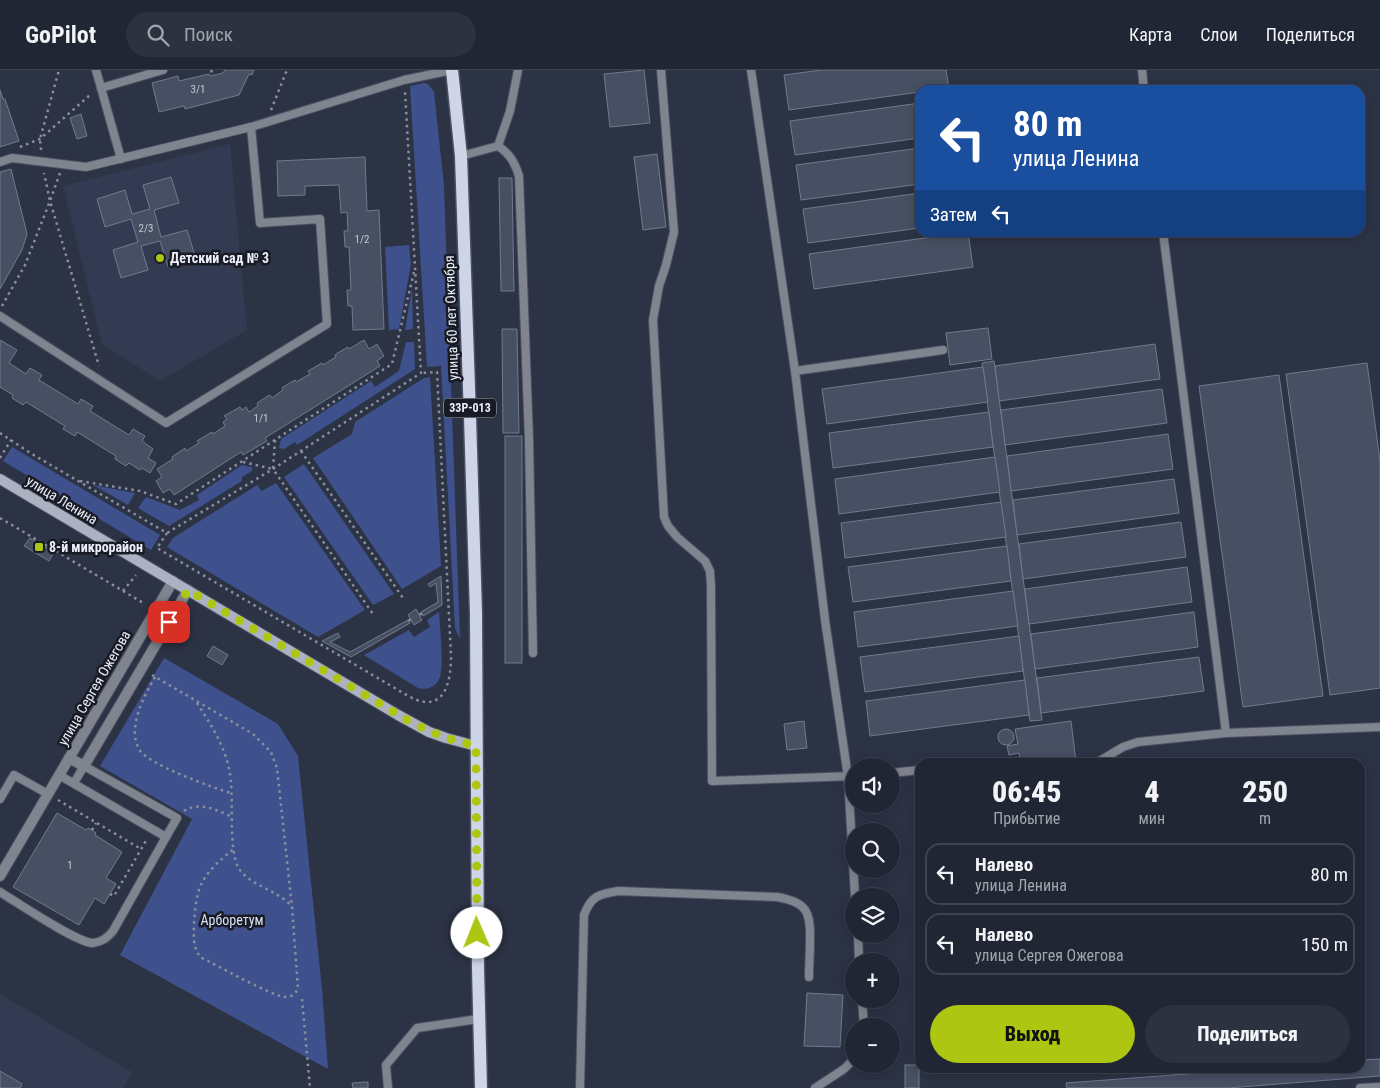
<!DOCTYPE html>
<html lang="ru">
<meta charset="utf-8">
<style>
:root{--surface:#212634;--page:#2d3240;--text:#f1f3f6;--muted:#a2a5ac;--line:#3e434f;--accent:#acc612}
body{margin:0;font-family:"Roboto Condensed",sans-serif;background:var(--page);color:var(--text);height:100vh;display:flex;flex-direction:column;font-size:19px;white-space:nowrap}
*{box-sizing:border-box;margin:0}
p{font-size:16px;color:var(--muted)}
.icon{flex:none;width:28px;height:28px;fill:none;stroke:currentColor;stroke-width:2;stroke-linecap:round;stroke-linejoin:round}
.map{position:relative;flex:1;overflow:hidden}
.sheet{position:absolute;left:915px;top:688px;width:450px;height:315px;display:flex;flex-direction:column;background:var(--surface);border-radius:15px;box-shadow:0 2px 12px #0003,0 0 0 1px var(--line)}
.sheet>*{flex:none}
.banner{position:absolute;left:915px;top:15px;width:450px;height:152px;border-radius:15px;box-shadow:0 2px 12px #0003,0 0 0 1px var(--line);background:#1a4fa0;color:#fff;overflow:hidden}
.tools{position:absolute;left:845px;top:688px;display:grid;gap:10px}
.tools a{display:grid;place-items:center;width:55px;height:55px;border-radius:50%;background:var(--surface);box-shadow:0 2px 12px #0003,0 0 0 1px var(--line);font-size:25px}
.pin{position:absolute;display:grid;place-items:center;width:42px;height:42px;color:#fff;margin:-21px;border-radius:10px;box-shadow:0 2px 8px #0006}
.me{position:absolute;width:55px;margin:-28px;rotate:359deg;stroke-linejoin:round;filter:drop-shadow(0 0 4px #0008)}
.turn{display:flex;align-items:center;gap:18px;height:105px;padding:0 15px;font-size:22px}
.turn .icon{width:65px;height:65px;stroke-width:2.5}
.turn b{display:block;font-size:35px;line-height:42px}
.then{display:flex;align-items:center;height:48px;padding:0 15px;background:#0003;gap:10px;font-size:19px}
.eta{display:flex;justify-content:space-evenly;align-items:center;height:85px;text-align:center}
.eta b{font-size:30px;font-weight:800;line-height:35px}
.cta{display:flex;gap:10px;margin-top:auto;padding:10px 15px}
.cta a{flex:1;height:58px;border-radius:30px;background:var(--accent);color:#111;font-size:20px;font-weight:800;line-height:58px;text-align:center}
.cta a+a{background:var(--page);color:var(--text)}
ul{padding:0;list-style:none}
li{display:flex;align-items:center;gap:15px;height:62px;margin:0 10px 8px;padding:0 5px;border:2px solid var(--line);border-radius:15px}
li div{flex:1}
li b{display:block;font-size:19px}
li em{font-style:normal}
header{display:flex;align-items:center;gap:30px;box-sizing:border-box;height:70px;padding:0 25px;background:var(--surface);border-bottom:1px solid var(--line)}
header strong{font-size:24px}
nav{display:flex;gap:28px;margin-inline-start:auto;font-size:18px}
.search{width:350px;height:45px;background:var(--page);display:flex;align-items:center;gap:12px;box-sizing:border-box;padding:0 18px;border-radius:28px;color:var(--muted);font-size:19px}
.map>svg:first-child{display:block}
.built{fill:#333b53}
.green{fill:#3f518c}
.building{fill:#474f62;stroke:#727a8f}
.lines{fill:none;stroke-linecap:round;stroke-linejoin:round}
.lane-casing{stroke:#4b5162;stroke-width:10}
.street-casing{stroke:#4b5162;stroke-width:12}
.secondary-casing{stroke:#4b5162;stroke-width:12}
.primary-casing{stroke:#4b5162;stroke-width:15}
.path{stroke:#898f9e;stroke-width:2.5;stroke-dasharray:2.5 4;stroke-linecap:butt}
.lane{stroke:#80848e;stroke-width:8}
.street{stroke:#80848e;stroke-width:10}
.secondary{stroke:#acb2c1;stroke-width:10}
.primary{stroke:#ced5e9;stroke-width:12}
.route{stroke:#acc612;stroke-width:9;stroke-dasharray:0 16.2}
.poi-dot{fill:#acc612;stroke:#181b23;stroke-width:2}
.labels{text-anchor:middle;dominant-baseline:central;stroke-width:5;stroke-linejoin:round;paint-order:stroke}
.number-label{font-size:11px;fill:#c2c7d5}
.shield{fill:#181b23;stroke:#acafba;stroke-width:1}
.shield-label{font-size:12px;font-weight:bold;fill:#ebeffb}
.poi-label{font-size:14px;font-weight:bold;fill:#ebeffb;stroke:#181b23;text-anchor:start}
.street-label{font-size:14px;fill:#ebeffb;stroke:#181b23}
.park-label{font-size:14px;fill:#d9e1f6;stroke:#181b23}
</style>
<header>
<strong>GoPilot</strong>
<div class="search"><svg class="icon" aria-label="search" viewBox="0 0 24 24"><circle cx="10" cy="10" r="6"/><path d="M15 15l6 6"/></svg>Поиск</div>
<nav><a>Карта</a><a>Слои</a><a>Поделиться</a></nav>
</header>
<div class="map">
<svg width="1380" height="1018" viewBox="0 0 1380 1018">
<rect width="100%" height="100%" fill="#2c3345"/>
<g class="built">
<polygon points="230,74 247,260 160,311 102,274 63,116"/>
<polygon points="0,924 132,1002 123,1018 0,1018"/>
</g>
<g class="green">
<polygon points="424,13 428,14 434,22 444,116 460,569 455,558 441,296 427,297 410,16"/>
<polygon points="409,175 411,194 399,259 389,260 385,177"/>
<polygon points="412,218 413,259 405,260"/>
<polygon points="406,272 414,272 415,299 297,375 295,372 284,379 279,378 281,369 371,311 375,317 399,301"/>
<polygon points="430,307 441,496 402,519 313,388 352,364 355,352 424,308"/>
<polygon points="12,377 160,465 151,480 3,391"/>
<polygon points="304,394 394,524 373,535 284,407"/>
<polygon points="242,395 252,397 252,401 242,407 242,411 169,456 138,438 146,427 180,440 199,430 197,425"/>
<polygon points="276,413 365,540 318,567 167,477 173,468 257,415 262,421"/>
<polygon points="93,415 135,423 128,435"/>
<path d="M 439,542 C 440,556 444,596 440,607 C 437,616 427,621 418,618 L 364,585 L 409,560 L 414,567 L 430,557 L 427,550 Z"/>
<polygon points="164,588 278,654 298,686 322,919 328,999 120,885 192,749 100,696"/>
</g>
<g class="building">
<polygon points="225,0 254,0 252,5 249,4 239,25 185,39 184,36 159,42 152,13 178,6 179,11 209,4 210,6 223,3"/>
<polygon points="644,0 650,53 610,57 604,4"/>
<polygon points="821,0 946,0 949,18 920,20 920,22 789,40 784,5"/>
<polygon points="0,20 3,29 5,29 19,71 0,77"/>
<polygon points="920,33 920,68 795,85 790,51"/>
<polygon points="81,44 87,66 77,69 70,48"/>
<polygon points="920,78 920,114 801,130 796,95"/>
<polygon points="657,84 666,157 643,160 634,87"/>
<polygon points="365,87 367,141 379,140 384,259 353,260 352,236 348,236 347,220 351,220 349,177 345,177 344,161 348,161 347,142 341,143 339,115 305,116 305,125 278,126 277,91"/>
<polygon points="11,99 27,164 22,180 0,219 0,102"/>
<polygon points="171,107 179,133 154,140 161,167 187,160 196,189 168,197 160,171 141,176 148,200 121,208 113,180 138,172 131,149 105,157 97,129 125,120 132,144 150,139 143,115"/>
<polygon points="499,108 512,108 514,221 501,221"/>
<polygon points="920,123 920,158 808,173 803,139"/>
<polygon points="968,162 973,197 814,219 809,184"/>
<polygon points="988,258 992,289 950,295 946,263"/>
<polygon points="502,259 517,259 519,363 503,363"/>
<polygon points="0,270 17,280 9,293 26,304 30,298 42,305 39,310 78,334 81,329 93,336 90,341 129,365 133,359 145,366 142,371 153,379 148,388 156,393 150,403 142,398 140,400 129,393 126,396 115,389 116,386 77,362 75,366 63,359 65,356 26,332 23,335 12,328 13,325 0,317"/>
<polygon points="364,270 369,279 377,274 384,286 377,291 380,296 265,368 267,371 243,385 241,382 174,425 170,419 163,423 156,411 162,407 157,399 173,389 172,387 185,378 186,381 199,373 197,371 212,362 213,364 225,356 223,352 227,349 224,346 240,337 242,340 246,337 249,342 258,336 257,333 268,326 270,325 272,328 283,320 282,318 283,317 295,310 296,312 310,304 308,301 322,293 323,295 336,287 335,285 336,284 348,277 349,279"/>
<polygon points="1155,274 1160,309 999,331 995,296"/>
<polygon points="994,291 1042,650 1030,651 982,293"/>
<polygon points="1367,293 1380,391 1380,618 1330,625 1286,304"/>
<polygon points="983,297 988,332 827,354 822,319"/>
<polygon points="1279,305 1323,626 1243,637 1199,316"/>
<polygon points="1162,319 1167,353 1005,375 1001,340"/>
<polygon points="989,342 993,377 833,398 829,363"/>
<polygon points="1168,364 1173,399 1011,421 1007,386"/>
<rect x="505" y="366" width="17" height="227"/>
<polygon points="995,387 1000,422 839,444 835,409"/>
<polygon points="1174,409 1179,443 1017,465 1013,430"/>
<polygon points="1001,432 1006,467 845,488 841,453"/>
<polygon points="1181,452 1186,487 1023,509 1019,474"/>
<polygon points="30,468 54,482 49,491 24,476"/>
<polygon points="1007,476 1011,511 853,532 848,497"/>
<polygon points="1187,497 1192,532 1029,554 1025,519"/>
<polygon points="441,506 442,535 423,546 421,542 438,532 436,513 430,517 428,514"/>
<polygon points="1013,521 1018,556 858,577 854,542"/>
<polygon points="416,539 422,550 414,555 408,545"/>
<polygon points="1194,542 1198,577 1035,599 1031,564"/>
<polygon points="408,550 410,553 351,587 322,571 338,563 340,567 330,572 350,582"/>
<polygon points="1019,566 1023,601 865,622 860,587"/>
<polygon points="213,576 228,585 222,595 207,586"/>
<polygon points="1199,587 1204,621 1041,643 1037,608"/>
<polygon points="1025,610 1029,645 870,666 866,631"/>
<polygon points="804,651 807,678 787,680 784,654"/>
<polygon points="1071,651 1076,692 1020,692 1019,683 1009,685 1007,676 1018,674 1015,659"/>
<circle cx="1006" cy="667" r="8"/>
<polygon points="57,743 86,760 88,758 92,760 96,763 95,765 122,782 106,808 116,814 104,834 95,828 79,855 13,817"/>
<polygon points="807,923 843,925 840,977 804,976"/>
<polygon points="1380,989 1380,1006 1228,1018 1067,1018 1066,1013 1267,998 1360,998 1360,990"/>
<rect x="905" y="995" width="14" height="23"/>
<polygon points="0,1001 22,1014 20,1018 0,1018"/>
<polygon points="368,1012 368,1018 353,1018 352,1013"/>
</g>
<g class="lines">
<defs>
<g id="lane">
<polyline points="96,0 121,89"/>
<polyline points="661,0 674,162 666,195 659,216 653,250 664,447 668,456 677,467 705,491 710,501 711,517 712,711 854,706"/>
<polyline points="751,0 795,301 825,550 848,707 855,826"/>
<polyline points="1142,0 1144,20"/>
<polyline points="101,18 163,0"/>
<polyline points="498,76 510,41 518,0"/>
<path d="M 461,86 L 498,76 C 510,84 515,93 519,106 L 529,369 L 533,583"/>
<polyline points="0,92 12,88 86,97 251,57 404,10 452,0"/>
<polyline points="1163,162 1226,663"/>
<polyline points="0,246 166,353 327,254 320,149 260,153 251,57"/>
<polyline points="795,301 943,280"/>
<polyline points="1098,692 1123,677 1138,672 1226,663 1380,657"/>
<polyline points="891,703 920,700"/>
<polyline points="74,713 84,696 177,748 166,767"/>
<polyline points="0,729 14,705 48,724"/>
<path d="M 0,822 C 18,833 77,873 93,873 C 102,872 107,868 113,861 L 166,767 L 59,705"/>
<polyline points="858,864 859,891"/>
<polyline points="862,929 864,956"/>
<polyline points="388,1018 386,995 417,958 478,949"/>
<path d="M 580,1018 L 584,845 C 591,826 599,824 618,821 L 777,827 C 807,832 811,842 810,871 C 810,883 809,895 809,907"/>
<polyline points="815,1018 844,999 854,989"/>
<polyline points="1360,1018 1380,1017"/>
</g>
<g id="street">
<polyline points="69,688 84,696 188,520"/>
<polyline points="0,806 173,511"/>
</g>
<polyline id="secondary" points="0,409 398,645 429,662 446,668 476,676"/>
<polyline id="primary" points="452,0 461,86 470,347 476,543 478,898 481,1018"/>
</defs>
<use href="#lane" class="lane-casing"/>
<use href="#street" class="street-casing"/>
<use href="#secondary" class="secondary-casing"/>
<use href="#primary" class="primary-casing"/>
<g class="path">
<polyline points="211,0 213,6"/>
<polyline points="271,40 287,0"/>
<polyline points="20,77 40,69 91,24"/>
<polyline points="41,80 40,69 59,0"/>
<polyline points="60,103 50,131 99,296"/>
<polyline points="2,236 25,195 50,131 44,103"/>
<polyline points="0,363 32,384 167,463 273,399 421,303 405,21"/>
<polyline points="275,370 273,399 373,544"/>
<polyline points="301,381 403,528"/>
<polyline points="0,388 11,370"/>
<polyline points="243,392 273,399"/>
<polyline points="80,411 140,421 176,434 392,294 414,202"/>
<polyline points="0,448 145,534"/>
<path d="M 167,463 L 157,478 L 410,627 C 445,645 451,611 451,586 L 437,302 L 421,303"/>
<polyline points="123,521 136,505"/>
<polyline points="420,543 423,548"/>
<polyline points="409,549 412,554"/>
<path d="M 152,605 L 253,664 L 271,682 L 277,698 L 292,837 L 298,919 C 295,924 292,927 286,927 C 273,927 215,894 200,887 C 198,883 196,881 195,876 C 192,865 195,828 200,817 C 206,802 221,789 234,779"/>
<path d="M 155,607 C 144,626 127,658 139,679 C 146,694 214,718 231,723"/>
<path d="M 197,633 C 213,658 229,682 231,713 C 233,733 229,780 238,797 C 247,815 279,820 292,837"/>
<polyline points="58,730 141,779"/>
<path d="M 184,741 C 199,731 217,740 232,747"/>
<polyline points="92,760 96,753"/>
<polyline points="110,824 114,826 147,769"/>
<polyline points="302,929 310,1018"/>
</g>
<use href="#lane" class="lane"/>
<use href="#street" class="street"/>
<use href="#secondary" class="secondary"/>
<use href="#primary" class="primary"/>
</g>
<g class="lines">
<polyline class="route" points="169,552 188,520 414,654 446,668 476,676 477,863"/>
</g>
<g class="poi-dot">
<circle cx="160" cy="188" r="5"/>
<rect x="34" y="472" width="10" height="10" rx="2.5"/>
</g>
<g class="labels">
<g class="number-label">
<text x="198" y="19">3/1</text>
<text x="146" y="158">2/3</text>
<text x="362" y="169">1/2</text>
<text x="261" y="348">1/1</text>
<text x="70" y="795">1</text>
</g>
<rect class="shield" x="444" y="328.5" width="52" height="19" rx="4"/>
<g class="shield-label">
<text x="470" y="338">33Р-013</text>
</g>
<g class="poi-label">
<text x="170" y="188">Детский сад № 3</text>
<text x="49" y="477">8-й микрорайон</text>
</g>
<g class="street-label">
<text transform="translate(451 248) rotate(-92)">улица 60 лет Октября</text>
<text transform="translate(62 430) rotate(31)">улица Ленина</text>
<text transform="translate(94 618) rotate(-60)">улица Сергея Ожегова</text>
</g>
<g class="park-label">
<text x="232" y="850">Арборетум</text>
</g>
</g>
</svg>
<div class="tools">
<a><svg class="icon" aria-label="sound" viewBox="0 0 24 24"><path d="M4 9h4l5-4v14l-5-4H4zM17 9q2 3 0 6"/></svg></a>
<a><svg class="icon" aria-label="search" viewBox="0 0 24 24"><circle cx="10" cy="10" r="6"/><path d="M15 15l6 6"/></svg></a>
<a><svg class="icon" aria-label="layers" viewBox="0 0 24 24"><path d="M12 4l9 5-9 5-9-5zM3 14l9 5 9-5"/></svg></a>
<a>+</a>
<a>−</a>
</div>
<div class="pin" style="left:169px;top:552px;background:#d93025"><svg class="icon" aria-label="arrive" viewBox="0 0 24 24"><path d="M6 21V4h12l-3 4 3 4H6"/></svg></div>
<svg class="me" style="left:477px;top:863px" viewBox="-20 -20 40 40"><circle r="19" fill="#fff"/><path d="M0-13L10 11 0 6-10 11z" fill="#acc612"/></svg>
<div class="banner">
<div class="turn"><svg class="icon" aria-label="left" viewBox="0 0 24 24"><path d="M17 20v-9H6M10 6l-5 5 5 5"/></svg><div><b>80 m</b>улица Ленина</div></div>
<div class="then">Затем<svg class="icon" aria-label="left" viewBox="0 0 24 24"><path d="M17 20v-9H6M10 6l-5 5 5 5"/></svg></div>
</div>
<section class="sheet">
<div class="eta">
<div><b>06:45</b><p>Прибытие</p></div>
<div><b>4</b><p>мин</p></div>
<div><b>250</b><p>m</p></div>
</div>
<ul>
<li><svg class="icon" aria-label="left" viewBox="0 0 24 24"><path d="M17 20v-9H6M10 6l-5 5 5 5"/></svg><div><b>Налево</b><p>улица Ленина</p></div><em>80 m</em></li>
<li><svg class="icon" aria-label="left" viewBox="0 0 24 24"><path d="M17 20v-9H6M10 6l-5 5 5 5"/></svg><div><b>Налево</b><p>улица Сергея Ожегова</p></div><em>150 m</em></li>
</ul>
<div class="cta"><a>Выход</a><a>Поделиться</a></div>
</section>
</div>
